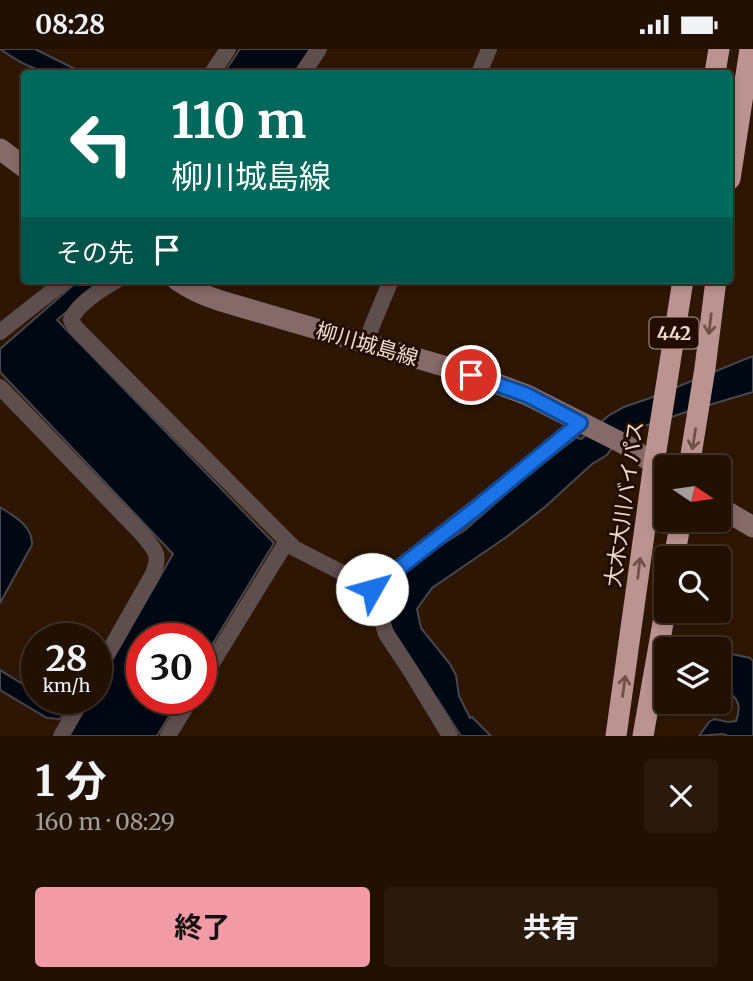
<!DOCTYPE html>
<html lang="ja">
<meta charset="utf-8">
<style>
:root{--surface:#221003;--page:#2a190d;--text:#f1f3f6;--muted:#a29d9a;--line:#3f3025;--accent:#f39aa7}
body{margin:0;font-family:Merriweather,"Noto Sans JP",serif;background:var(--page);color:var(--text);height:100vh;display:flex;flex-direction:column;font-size:26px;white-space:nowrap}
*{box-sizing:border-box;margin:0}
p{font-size:23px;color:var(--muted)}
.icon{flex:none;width:38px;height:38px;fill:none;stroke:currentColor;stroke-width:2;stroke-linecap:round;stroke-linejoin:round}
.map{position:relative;height:687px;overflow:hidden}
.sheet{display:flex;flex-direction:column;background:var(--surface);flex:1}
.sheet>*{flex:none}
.hud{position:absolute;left:21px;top:21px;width:712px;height:214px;border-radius:7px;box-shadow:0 4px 10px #0003,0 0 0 2px var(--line);background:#00695c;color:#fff;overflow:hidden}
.needle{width:46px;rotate:103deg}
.tools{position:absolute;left:654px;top:406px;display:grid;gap:14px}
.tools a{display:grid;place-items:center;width:77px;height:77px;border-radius:7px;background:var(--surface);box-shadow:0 4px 10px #0003,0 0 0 2px var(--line);font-size:35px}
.speed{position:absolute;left:21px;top:574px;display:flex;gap:14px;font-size:35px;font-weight:700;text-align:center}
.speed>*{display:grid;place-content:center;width:91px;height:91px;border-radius:50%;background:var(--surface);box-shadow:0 4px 10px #0003,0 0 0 2px var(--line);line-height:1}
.speed small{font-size:18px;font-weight:400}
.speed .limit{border:10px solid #d22;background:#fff;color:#111}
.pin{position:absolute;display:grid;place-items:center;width:60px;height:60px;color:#fff;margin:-30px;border:4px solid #fff;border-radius:50%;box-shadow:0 2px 7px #0007}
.me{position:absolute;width:77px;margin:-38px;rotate:52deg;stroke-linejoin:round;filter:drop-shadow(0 0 5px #0008)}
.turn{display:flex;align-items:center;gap:24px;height:147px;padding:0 35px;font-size:32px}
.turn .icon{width:91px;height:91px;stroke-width:2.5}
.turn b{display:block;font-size:49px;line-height:60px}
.then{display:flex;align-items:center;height:66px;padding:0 35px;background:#0003;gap:14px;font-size:26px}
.round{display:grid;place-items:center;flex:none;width:74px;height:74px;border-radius:7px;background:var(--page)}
.headline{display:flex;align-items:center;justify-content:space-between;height:119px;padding:0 35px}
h1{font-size:42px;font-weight:700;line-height:52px}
.primary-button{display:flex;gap:14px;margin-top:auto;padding:14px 35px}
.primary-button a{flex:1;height:80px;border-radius:7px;background:var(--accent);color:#111;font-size:28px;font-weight:700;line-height:80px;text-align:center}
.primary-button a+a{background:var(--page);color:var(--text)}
.status{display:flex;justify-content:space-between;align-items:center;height:49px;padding:0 35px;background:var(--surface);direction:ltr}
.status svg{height:19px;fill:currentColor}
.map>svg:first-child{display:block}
.water{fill:#000814;stroke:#47484d;stroke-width:2}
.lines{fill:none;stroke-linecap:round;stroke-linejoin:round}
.street{stroke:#5f4e4e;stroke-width:16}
.secondary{stroke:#846a69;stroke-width:21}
.highway{stroke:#bb9391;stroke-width:21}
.oneway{stroke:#705048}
.route-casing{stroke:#114b97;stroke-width:18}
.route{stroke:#1a73e8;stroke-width:12}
.labels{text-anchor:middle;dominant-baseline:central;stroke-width:6;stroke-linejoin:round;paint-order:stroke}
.shield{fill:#240d00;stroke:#b19e92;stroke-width:2}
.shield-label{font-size:19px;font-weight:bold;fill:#eedcd1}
.street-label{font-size:21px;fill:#eedcd1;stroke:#240d00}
</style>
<div class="status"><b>08:28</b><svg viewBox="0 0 49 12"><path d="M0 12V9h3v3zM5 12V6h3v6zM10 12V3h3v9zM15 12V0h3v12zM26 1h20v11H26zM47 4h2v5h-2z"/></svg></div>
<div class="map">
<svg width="753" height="687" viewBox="0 0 753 687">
<rect width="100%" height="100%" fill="#2e1604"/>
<g class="water">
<path d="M 0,0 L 35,0 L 83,24 C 44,25 33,23 0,0 Z"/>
<polygon points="240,0 310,0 294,24 224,24"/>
<polygon points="79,231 104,231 57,271 274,494 201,614 201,590 142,590 142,649 180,649 157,687 68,687 91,649 96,649 96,639 173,505 0,323 0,300"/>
<polygon points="753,307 753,343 692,361 633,381 611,400 607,406 592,415 545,458 505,489 432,539 417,560 421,579 450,615 456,626 459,647 470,669 472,668 491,687 461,687 392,580 383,551 384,537 410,516 465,481 522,431 575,388 581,390 608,367 624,358 650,349"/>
<path d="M 0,458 C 14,467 33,477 32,496 L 0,554 Z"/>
<path d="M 677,594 L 726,601 L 732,605 L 750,609 L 753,612 L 753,687 L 728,687 L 723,685 L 699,687 L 709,673 L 714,670 L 728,673 L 736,672 C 743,653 736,646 719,639 L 719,600 L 676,600 Z"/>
<path d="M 0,621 L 37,644 L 37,649 C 47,649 59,655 64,664 L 60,670 L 47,669 L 0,641 Z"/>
</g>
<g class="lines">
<g class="street">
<polyline points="212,24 228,0"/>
<polyline points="303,24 319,0"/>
<polyline points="479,24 489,0"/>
<path d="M 117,231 C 103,239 76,256 71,271 L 76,279 L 294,499 L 372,539"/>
<polyline points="0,283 66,231"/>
<polyline points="366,295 372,277 391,231"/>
<path d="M 0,338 L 142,485 C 155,501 161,505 153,525 L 96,625"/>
<polyline points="201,632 287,492"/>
<polyline points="61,687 83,649"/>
<polyline points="168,687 191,649"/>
<polyline points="450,687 410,621 386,585 372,539 568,386 581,374"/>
</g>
<g class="secondary">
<polyline points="0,100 24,118"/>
<path d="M 177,231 C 191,241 205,247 221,252 L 471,325 L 527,346 L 624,395 L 667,423"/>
<polyline points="719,458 753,478"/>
</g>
<g class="highway">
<polyline points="715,24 719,0"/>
<polyline points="730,130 750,0"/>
<polyline points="689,418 705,319 716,231"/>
<polyline points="674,509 681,471"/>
<polyline points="616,687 654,414 683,231"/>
<polyline points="643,687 667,551"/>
</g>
</g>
<defs><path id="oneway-shaft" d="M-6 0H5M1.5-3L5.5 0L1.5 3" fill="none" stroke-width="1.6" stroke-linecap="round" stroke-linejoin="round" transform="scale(1.75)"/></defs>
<g class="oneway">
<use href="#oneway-shaft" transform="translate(710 275) rotate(97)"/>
<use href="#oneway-shaft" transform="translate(694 390) rotate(99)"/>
<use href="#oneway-shaft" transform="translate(639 519) rotate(-83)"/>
<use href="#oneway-shaft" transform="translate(624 637) rotate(-82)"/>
</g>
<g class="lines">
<defs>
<polyline id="route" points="372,540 474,461 580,374 527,346 471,326"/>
</defs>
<use href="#route" class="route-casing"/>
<use href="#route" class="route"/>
</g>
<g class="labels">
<rect class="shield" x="649.5" y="268.5" width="49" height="31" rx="5"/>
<g class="shield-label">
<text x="674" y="284">442</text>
</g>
<g class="street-label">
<text transform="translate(367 295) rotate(16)">柳川城島線</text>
<text transform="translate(624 455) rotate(-82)">大木大川バイパス</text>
</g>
</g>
</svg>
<div class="tools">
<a><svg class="needle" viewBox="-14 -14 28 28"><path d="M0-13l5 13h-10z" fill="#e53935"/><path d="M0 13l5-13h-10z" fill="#a29d9a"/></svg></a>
<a><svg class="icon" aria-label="search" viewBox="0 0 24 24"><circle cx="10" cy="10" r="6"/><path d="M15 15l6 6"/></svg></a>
<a><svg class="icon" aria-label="layers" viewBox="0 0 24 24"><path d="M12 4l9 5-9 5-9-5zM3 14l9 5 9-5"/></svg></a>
</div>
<div class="speed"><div>28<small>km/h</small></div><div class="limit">30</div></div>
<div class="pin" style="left:471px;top:326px;background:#d93025"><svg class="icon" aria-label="arrive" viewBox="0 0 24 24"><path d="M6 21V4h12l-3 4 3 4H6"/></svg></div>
<svg class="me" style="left:372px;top:540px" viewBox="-20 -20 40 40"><circle r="19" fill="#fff"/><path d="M0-13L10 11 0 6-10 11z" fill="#1a73e8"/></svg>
<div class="hud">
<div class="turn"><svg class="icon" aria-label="left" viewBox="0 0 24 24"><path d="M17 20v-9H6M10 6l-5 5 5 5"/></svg><div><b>110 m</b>柳川城島線</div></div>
<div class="then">その先<svg class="icon" aria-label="arrive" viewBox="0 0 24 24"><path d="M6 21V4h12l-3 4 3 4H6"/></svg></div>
</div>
</div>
<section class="sheet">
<div class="headline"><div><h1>1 分</h1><p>160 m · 08:29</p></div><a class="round"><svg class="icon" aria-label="close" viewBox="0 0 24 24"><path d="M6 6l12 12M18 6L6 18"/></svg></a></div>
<div class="primary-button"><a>終了</a><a>共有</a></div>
</section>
